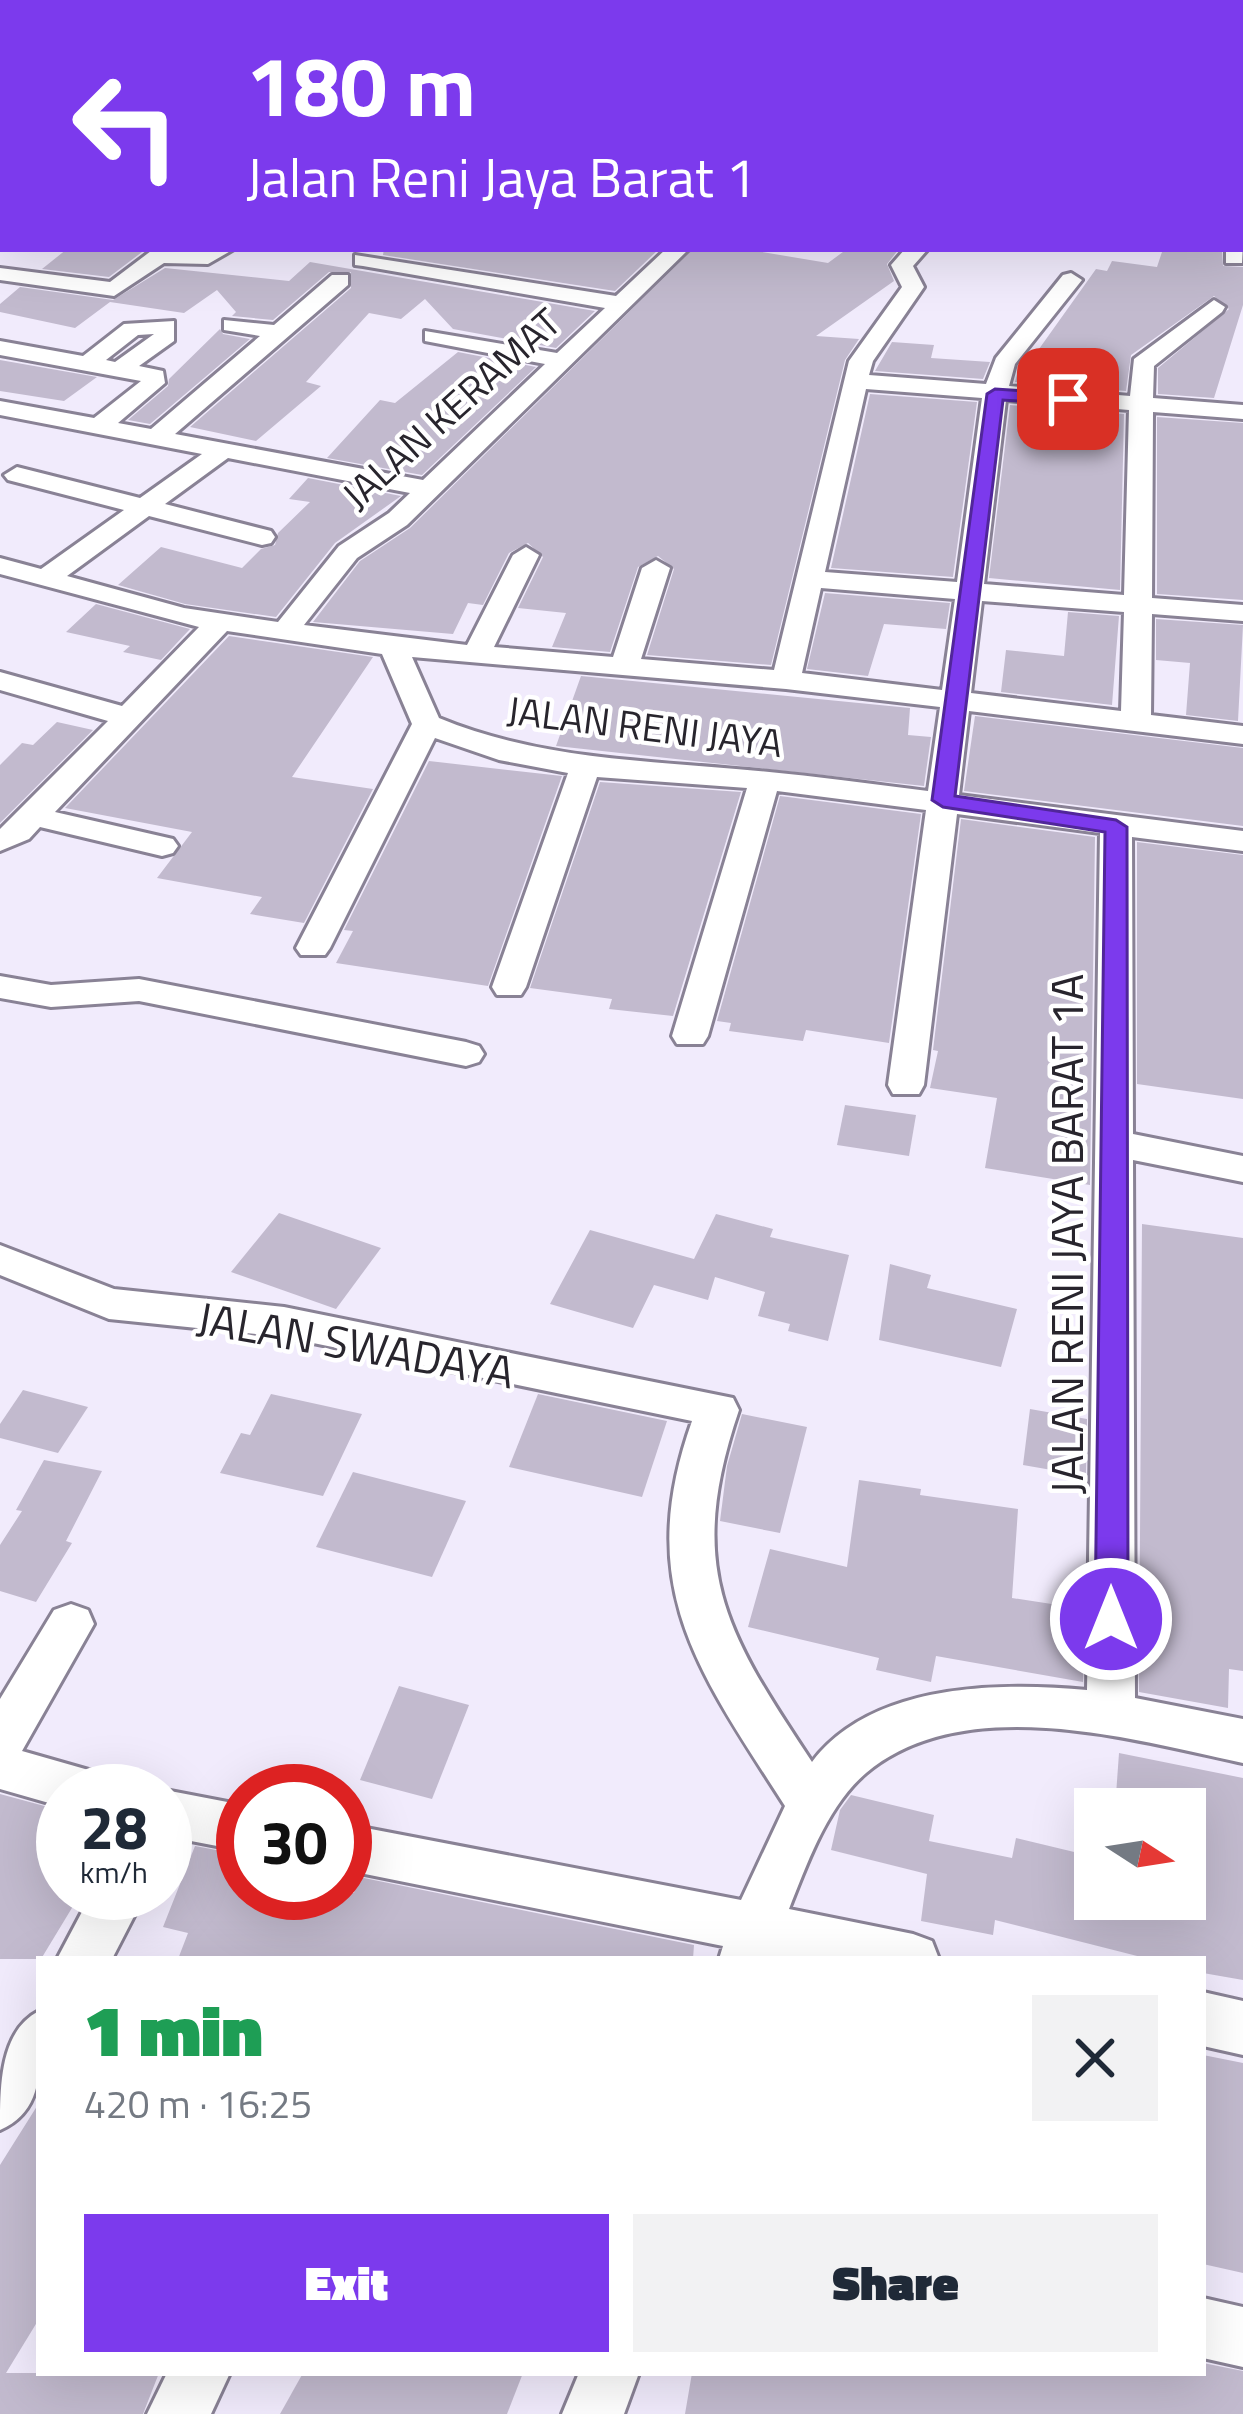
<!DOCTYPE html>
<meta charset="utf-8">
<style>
:root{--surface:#fff;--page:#f2f2f3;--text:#1f2937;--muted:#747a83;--accent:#7c3aed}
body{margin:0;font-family:"Titillium Web",sans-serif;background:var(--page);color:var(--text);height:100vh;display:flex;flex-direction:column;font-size:45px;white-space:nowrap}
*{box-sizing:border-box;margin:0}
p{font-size:39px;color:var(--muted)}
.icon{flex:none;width:66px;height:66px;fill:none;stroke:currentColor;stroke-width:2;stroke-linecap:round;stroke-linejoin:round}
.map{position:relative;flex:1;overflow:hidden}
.side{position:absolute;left:36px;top:1956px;width:1170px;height:420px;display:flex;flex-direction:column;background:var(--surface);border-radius:0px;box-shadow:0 12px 48px #0002}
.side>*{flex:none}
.top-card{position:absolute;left:0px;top:0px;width:1245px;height:252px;box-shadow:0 12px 48px #0002;background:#7c3aed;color:#fff;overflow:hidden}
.needle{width:78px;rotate:102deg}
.controls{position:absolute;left:1074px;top:1788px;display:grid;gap:24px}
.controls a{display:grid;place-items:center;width:132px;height:132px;border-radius:0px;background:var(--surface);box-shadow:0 12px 48px #0002;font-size:60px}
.speed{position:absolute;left:36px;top:1764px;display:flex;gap:24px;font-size:60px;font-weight:700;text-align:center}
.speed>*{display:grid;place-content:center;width:156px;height:156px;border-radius:50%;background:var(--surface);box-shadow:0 12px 48px #0002;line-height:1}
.speed small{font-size:30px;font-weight:400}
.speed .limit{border:18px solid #d22;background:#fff;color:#111}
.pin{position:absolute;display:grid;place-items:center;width:102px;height:102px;color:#fff;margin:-51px;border-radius:24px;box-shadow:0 6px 18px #0006}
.me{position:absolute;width:132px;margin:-66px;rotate:0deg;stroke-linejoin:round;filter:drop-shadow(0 0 9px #0008)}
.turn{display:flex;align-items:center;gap:42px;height:252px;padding:0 48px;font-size:54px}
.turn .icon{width:156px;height:156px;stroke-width:2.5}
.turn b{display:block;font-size:84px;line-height:102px}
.round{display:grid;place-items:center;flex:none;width:126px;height:126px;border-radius:0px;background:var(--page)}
.overview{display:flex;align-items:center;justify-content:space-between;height:204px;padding:0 48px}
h1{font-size:72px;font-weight:800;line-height:90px;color:#1e9e55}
.button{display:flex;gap:24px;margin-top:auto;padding:24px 48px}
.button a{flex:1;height:138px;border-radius:0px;background:var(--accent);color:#fff;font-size:48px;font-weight:800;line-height:138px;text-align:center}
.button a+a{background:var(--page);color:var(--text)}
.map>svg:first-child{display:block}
.building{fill:#c2bace}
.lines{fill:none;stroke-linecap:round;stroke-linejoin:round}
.street-casing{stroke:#898295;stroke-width:6}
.street{fill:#fff;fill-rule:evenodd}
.route{fill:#7c3aed;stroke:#51269a;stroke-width:3}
.labels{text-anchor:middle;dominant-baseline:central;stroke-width:9;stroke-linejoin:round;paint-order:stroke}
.far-street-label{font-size:39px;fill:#28252d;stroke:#fff}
.street-label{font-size:45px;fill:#28252d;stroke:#fff}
</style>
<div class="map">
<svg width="1243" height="2414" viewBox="0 0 1243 2414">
<rect width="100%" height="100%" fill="#f1ebfc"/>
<g class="building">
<polygon points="67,249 146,249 109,277 42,269"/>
<polygon points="384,249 659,249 615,291 383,255"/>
<polygon points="693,249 744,249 828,263 847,249 899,249 887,264 894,281 816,336 859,339 845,360 771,665 647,655 674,569 658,556 638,567 610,652 552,647 566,613 518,608 543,557 528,543 509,553 483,605 468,603 453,634 313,622 360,561 410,528"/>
<polygon points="1163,249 1222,249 1223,266 1243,267 1243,305 1214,398 1158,394 1158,368 1229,309 1214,296 1131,355 1126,391 1015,382 1019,366 1032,366 1034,356 1096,269 1107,271 1112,261 1157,267"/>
<polygon points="310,262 595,311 556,348 453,329 425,299 401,319 369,313 306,382 321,386 256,441 190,427 351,288 351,272 329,272 273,320 232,316 236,312 217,290 184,313 110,302 75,328 0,312 0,304 20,287 113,300 165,268 289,281"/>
<polygon points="220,329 223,334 250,339 150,424 128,420 168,386 169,379"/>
<polygon points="892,342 934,345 931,358 990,362 983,379 875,371"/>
<polygon points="458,352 536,367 422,475 327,458 380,400 395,403"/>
<polygon points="0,360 97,377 64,401 0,391"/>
<polygon points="870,394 977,402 953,577 831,568"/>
<polygon points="1010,405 1124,414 1120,590 989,578"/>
<polygon points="1157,417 1243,423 1243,600 1157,594"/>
<polygon points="308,478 401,496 335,543 276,617 185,604 118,585 161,547 242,568 261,549 275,545 278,533 310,502 289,499"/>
<polygon points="825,593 950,603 946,629 884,624 868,676 807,669"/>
<polygon points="96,604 190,629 161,660 123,652 130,646 66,632"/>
<polygon points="1068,612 1119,616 1112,705 1001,692 1006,650 1064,656"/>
<polygon points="1156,619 1243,625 1238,721 1186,715 1190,663 1156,660"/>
<polygon points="229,636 373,657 292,777 373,789 304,923 250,914 262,897 157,878 192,832 65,808"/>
<polygon points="581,676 910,708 908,735 931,737 924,786 556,746"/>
<polygon points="975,716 1243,748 1243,826 964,791"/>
<polygon points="57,722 93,730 0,823 0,765 22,743 33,745"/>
<polygon points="429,761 562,776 488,986 336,963 353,931 344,930"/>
<polygon points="600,782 741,792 673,1016 609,1009 612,999 530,988"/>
<polygon points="780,796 921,814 889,1043 806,1030 803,1041 729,1031 731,1023 717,1021"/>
<polygon points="961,819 1095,837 1090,1185 985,1168 997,1098 930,1088 938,1051 933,1050"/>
<polygon points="1137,842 1243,855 1243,1099 1137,1084"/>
<polygon points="845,1105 916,1115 909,1156 837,1145"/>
<polygon points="279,1213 381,1248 336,1309 231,1272"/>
<polygon points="716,1214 773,1229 770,1237 849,1255 828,1341 788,1331 790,1324 758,1316 765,1292 715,1277 708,1300 654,1285 633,1328 550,1304 590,1230 694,1259"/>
<polygon points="1142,1224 1243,1238 1243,1671 1229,1669 1228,1708 1139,1692"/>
<polygon points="890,1264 931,1275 927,1288 1017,1309 1001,1367 879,1340"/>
<polygon points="23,1390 88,1407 58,1453 0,1438 0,1424"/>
<polygon points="271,1394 362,1414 323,1496 220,1473 241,1433 250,1435"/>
<polygon points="538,1394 667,1421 642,1497 509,1467"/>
<polygon points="1030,1409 1087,1419 1086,1476 1023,1465"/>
<polygon points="742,1414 807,1427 780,1533 720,1521 727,1466"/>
<polygon points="44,1460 102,1471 66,1541 72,1543 36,1602 0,1591 0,1545 22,1511 16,1510"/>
<polygon points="353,1472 466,1501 432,1577 316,1547"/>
<polygon points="859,1480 921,1489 920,1495 1018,1509 1012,1598 1084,1609 1083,1682 936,1656 931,1682 876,1670 879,1658 748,1627 770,1549 847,1567"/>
<polygon points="399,1686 469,1705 432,1799 360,1780"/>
<polygon points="1119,1753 1243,1778 1243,1980 1203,1973 1203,1959 1149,1959 995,1920 993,1935 921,1921 927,1874 831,1850 840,1810 851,1795 934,1815 929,1841 1012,1858 1016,1838 1095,1857 1095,1899 1185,1899 1185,1809 1115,1809"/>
<polygon points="0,1794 63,1811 63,1893 81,1893 41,1959 0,1959"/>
<polygon points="195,1846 243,1855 243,1893 354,1893 359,1877 694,1945 693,1959 178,1959 188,1933 163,1927"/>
<polygon points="1203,2055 1243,2063 1243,2273 1203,2264"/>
<polygon points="39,2103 39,2319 6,2373 159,2373 143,2414 0,2414 0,2165"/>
<polygon points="1203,2363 1243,2371 1243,2414 685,2414 692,2373 1203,2373"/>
<polygon points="303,2373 523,2373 507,2414 280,2414"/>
</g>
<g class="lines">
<defs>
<g id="street">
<polygon points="416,0 446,0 448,3 418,3"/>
<polygon points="792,0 820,0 822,3 794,3"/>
<polygon points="1242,3 1243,3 1242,15"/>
<rect x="0" y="7" width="3" height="10"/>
<rect x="1242" y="37" width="1" height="10"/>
<rect x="1242" y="68" width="1" height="10"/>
<rect x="1242" y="95" width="1" height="12"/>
<rect x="1242" y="137" width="1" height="13"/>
<polygon points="1243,244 1242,263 1226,263 1226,249 1242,249"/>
<polygon points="234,249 208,264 164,263 114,296 0,280 0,268 110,282 151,251"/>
<path d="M 666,249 L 689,249 L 407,525 L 357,558 L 304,625 L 467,645 L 513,555 L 526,547 L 539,555 L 494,647 L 613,657 L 642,568 L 656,560 L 670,568 L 641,659 L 774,670 L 849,361 L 902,287 L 891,265 L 905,249 L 928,249 L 913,266 L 924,287 L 873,361 L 869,375 L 986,384 L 996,358 L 1063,275 L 1071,273 L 1082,280 L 1015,364 L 1009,386 L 1130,396 L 1134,359 L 1214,300 L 1225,307 L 1222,312 L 1154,366 L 1153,398 L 1243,405 L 1243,419 L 1153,412 L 1152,598 L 1243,605 L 1243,621 L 1152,614 L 1151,715 L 1243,726 L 1243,744 L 969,711 L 959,795 L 1243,831 L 1243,851 L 1132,837 L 1133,1134 L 1243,1156 L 1243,1182 L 1133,1160 L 1135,1698 L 1243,1719 L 1243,1763 C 1131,1739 964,1691 866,1773 C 827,1806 807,1864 789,1909 L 913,1934 L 932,1941 L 939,1959 L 719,1959 L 723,1946 L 345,1870 L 345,1824 L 741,1900 L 785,1806 C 698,1670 633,1587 692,1421 L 284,1337 L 109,1319 L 0,1275 L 0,1245 L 114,1289 L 284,1307 L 733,1398 L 739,1410 C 685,1568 725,1631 812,1762 C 872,1683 998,1682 1087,1690 L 1100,833 L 957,814 L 924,1085 L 919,1094 L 893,1094 L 888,1085 L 926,810 L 777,791 L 708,1036 L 703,1044 L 677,1044 L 672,1036 L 747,788 L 597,777 L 526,987 L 521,995 L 497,995 L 492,987 L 568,773 L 499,760 L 435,738 L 330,948 L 325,955 L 301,955 L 296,948 L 412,724 L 382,654 L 227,631 L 55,812 L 173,839 L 178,846 L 173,853 L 162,856 L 40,827 L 29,839 L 0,851 L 0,829 L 108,721 L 0,690 L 0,672 L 122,706 L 199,627 L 0,574 L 0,558 L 41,569 L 124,510 L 8,480 L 4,475 L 17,467 L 140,498 L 202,454 L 0,415 L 0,401 L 94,418 L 141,381 L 0,355 L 0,341 L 83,356 L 124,324 L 174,321 L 174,341 L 139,366 L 163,371 L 165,383 L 118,423 L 151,429 L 260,336 L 224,330 L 224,320 L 274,325 L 332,275 L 348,275 L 348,285 L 175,434 L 423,480 L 545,364 L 425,341 L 425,331 L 557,353 L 605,308 L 363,266 L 355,265 L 355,255 L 616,296 ZM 154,334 L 115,362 L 106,360 L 138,335 ZM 866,389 L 982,398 L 957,582 L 825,572 ZM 1006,400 L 1129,410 L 1124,595 L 984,584 ZM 228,458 L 410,493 L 389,513 L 339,546 L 278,622 L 184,608 L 67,576 L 149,516 L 262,545 L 271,543 L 275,537 L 271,531 L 165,504 ZM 821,588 L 955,599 L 942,690 L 802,673 ZM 982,601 L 1124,612 L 1121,711 L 971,693 ZM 412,657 L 786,689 L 940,707 L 928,791 C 864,783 800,774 736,769 C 634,760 536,758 439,718 Z"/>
<polygon points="0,976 51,985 139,979 466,1042 479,1046 484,1054 479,1062 466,1066 139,1001 51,1007 0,998"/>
<polygon points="71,1604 88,1610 94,1624 22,1751 106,1775 113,1791 63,1791 63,1807 0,1789 0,1699 54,1610"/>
<polygon points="165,1790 243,1805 243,1851 165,1836"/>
<polygon points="92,1893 146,1893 112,1959 57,1959"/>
<polygon points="1203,1992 1243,2001 1243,2055 1203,2046"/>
<path d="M 39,2011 C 39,2056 49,2109 0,2130 C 0,2085 0,2031 39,2011 Z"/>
<polygon points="1203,2298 1243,2307 1243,2367 1203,2358"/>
<polygon points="167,2373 230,2373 211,2414 147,2414"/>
<polygon points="579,2373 639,2373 624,2414 562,2414"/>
</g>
</defs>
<use href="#street" class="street-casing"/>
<use href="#street" class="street"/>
</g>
<polygon class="route" points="995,389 1068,394 1076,399 1068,404 1003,400 955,796 1116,820 1127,827 1128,1619 1123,1629 1111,1633 1100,1629 1095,1619 1105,832 943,807 932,800 987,394"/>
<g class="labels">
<g class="far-street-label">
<text transform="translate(451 408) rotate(-42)">JALAN KERAMAT</text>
<text transform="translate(645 726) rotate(7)">JALAN RENI JAYA</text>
</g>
<g class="street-label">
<text transform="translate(1066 1234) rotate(-90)">JALAN RENI JAYA BARAT 1A</text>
<text transform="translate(356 1344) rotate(10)">JALAN SWADAYA</text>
</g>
</g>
</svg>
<div class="controls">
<a><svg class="needle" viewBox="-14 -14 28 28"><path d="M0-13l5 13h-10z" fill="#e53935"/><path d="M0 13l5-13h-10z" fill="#747a83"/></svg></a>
</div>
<div class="speed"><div>28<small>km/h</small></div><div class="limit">30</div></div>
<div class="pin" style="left:1068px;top:399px;background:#d93025"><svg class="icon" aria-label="arrive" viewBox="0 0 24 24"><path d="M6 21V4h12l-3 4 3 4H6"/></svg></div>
<svg class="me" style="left:1111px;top:1619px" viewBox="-20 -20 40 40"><circle r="17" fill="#7c3aed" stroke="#fff" stroke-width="3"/><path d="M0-11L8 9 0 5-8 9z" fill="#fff"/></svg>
<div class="top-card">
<div class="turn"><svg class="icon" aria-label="left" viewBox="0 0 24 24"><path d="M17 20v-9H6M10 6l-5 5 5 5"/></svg><div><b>180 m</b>Jalan Reni Jaya Barat 1</div></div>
</div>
<section class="side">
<div class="overview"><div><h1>1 min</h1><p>420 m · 16:25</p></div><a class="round"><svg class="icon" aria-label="close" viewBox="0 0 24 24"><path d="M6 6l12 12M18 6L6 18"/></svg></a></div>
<div class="button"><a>Exit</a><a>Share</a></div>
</section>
</div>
